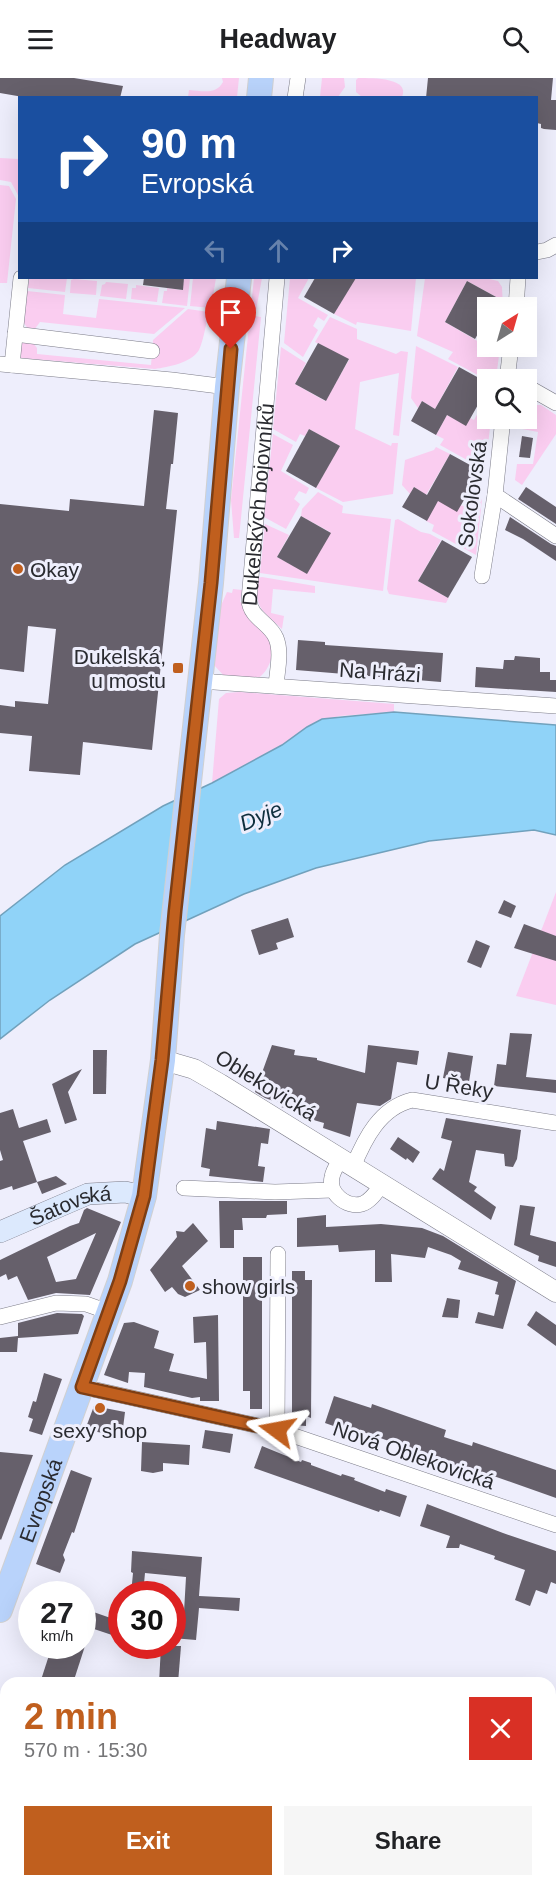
<!DOCTYPE html>
<meta charset="utf-8">
<style>
:root{--surface:#fff;--page:#f6f6f6;--text:#202124;--muted:#757577;--accent:#c05f1e}
body{margin:0;font-family:Arial,sans-serif;background:var(--page);color:var(--text);height:100vh;display:flex;flex-direction:column;font-size:22px;white-space:nowrap}
*{box-sizing:border-box;margin:0}
p{font-size:20px;color:var(--muted)}
.icon{flex:none;width:33px;height:33px;fill:none;stroke:currentColor;stroke-width:2;stroke-linecap:round;stroke-linejoin:round}
.map{position:relative;flex:1;overflow:hidden}
.drawer{position:absolute;left:0px;top:1599px;width:556px;height:210px;display:flex;flex-direction:column;background:var(--surface);border-radius:18px 18px 0 0;box-shadow:0 6px 24px #0002}
.drawer>*{flex:none}
.top-card{position:absolute;left:18px;top:18px;width:520px;height:183px;border-radius:0px;box-shadow:0 6px 24px #0002;background:#1a4fa0;color:#fff;overflow:hidden}
.needle{width:39px;rotate:37deg}
.tools{position:absolute;left:477px;top:219px;display:grid;gap:12px}
.tools a{display:grid;place-items:center;width:60px;height:60px;border-radius:0px;background:var(--surface);box-shadow:0 6px 24px #0002;font-size:30px}
.speed{position:absolute;left:18px;top:1503px;display:flex;gap:12px;font-size:30px;font-weight:700;text-align:center}
.speed>*{display:grid;place-content:center;width:78px;height:78px;border-radius:50%;background:var(--surface);box-shadow:0 6px 24px #0002;line-height:1}
.speed small{font-size:15px;font-weight:400}
.speed .limit{border:9px solid #d22;background:#fff;color:#111}
.pin{position:absolute;display:grid;place-items:center;width:51px;height:51px;color:#fff;margin:-62px -26px;border-radius:50% 50% 50% 0;rotate:-45deg;box-shadow:0 0 6px #0007}
.pin .icon{rotate:45deg}
.me{position:absolute;width:66px;margin:-33px;rotate:283deg;stroke-linejoin:round;filter:drop-shadow(0 0 4px #0008)}
.turn{display:flex;align-items:center;gap:21px;height:126px;padding:0 24px;font-size:27px}
.turn .icon{width:78px;height:78px;stroke-width:2.5}
.turn b{display:block;font-size:42px;line-height:51px}
.lanes{display:flex;align-items:center;height:57px;padding:0 24px;background:#0003;justify-content:center;gap:30px;direction:ltr}
.lanes .off{opacity:.35}
.round{display:grid;place-items:center;flex:none;width:63px;height:63px;border-radius:0px;background:var(--page)}
.overview{display:flex;align-items:center;justify-content:space-between;height:102px;padding:0 24px}
h1{font-size:36px;font-weight:800;line-height:45px;color:var(--accent)}
.cta{display:flex;gap:12px;margin-top:auto;padding:12px 24px}
.cta a{flex:1;height:69px;border-radius:0px;background:var(--accent);color:#fff;font-size:24px;font-weight:800;line-height:69px;text-align:center}
.cta a+a{background:var(--page);color:var(--text)}
header{display:flex;justify-content:space-between;align-items:center;height:78px;padding:0 24px;background:var(--surface);font-size:27px;font-weight:800}
.map>svg:first-child{display:block}
.green{fill:#facdf0}
.water{fill:#90d3f8;stroke:#71a1bc;stroke-width:1.5}
.building{fill:#66606b;fill-rule:evenodd}
.lines{fill:none;stroke-linecap:round;stroke-linejoin:round}
.minor-casing{stroke:#7c7c88;stroke-width:16}
.tertiary-casing{stroke:#7c7c88;stroke-width:21}
.secondary-casing{stroke:#7c7c88;stroke-width:22}
.primary-casing{stroke:#d0d0d1;stroke-width:26}
.minor{stroke:#fff;stroke-width:15}
.tertiary{stroke:#fff;stroke-width:20}
.secondary{stroke:#dce9fd;stroke-width:21}
.primary{stroke:#b9d3fb;stroke-width:24}
.route-casing{stroke:#7d3e14;stroke-width:15}
.route{stroke:#c05f1e;stroke-width:10}
.poi-dot{fill:#c05f1e;stroke:#eeeefc;stroke-width:2}
.labels{text-anchor:middle;dominant-baseline:central;stroke-width:6;stroke-linejoin:round;paint-order:stroke}
.street-label{font-size:21px;fill:#2a2b30;stroke:#eeeefc}
.poi-label{font-size:21px;fill:#2a2b30;stroke:#eeeefc;text-anchor:start}
.water-label{font-size:22px;font-style:italic;fill:#0f2e3d;stroke:#eeeefc}
</style>
<header><svg class="icon" aria-label="menu" viewBox="0 0 24 24"><path d="M4 6h16M4 12h16M4 18h16"/></svg>Headway<svg class="icon" aria-label="search" viewBox="0 0 24 24"><circle cx="10" cy="10" r="6"/><path d="M15 15l6 6"/></svg></header>
<div class="map">
<svg width="556" height="1809" viewBox="0 0 556 1809">
<rect width="100%" height="100%" fill="#eeeefc"/>
<g class="green">
<path d="M 222,0 L 239,0 L 237,19 L 188,19 L 189,12 C 202,13 216,17 223,4 Z"/>
<polygon points="322,0 344,0 345,9 338,19 320,19"/>
<path d="M 358,0 C 375,0 410,0 402,19 L 362,19 L 356,14 L 356,2 Z"/>
<polygon points="0,80 19,81 19,119 11,104 0,102"/>
<polygon points="0,107 9,108 16,121 7,205 0,205"/>
<polygon points="29,200 67,200 65,214 28,210"/>
<polygon points="184,200 190,200 187,228 162,225 164,213 167,213 167,210 182,212"/>
<polygon points="193,200 216,200 211,230 190,228"/>
<polygon points="254,200 262,200 255,238 261,239 239,460 234,460 231,422"/>
<polygon points="290,200 309,200 298,220 328,237 324,243 318,239 313,248 318,252 303,279 284,265"/>
<polygon points="355,200 416,200 411,253 357,244 356,247 334,236"/>
<polygon points="425,200 485,200 498,203 502,209 503,229 492,229 498,220 467,203 445,244 479,264 487,251 488,268 500,269 496,301 487,302 448,281 453,274 417,258"/>
<polygon points="74,201 97,203 96,217 70,215 71,202"/>
<polygon points="106,204 128,206 126,221 100,218 102,207 105,206"/>
<polygon points="136,207 159,210 157,224 131,221 132,210 136,210"/>
<polygon points="27,213 65,217 63,236 96,240 99,221 185,230 154,256 40,244 34,252 28,251 24,245"/>
<path d="M 188,231 L 209,234 C 206,245 204,261 199,272 C 191,285 168,289 155,291 L 20,280 L 18,268 L 24,264 L 33,265 L 37,270 L 37,276 L 151,287 L 153,262 Z"/>
<polygon points="330,239 357,251 357,261 396,276 401,273 408,274 399,358 393,357 399,295 360,304 355,351 391,368 392,365 398,365 393,416 343,424 316,410 339,368 309,351 305,358 300,356 296,364 273,351 281,269 306,285 295,306 325,323 349,282 315,264"/>
<polygon points="416,268 458,289 435,331 422,323 418,330 411,320"/>
<polygon points="529,327 541,327 556,337 556,356 522,407 515,402 517,386 533,386 538,354 517,350 514,343 516,341 526,340 527,330 529,330"/>
<polygon points="479,333 487,334 488,340 491,341 485,392 440,367 444,361 436,357 447,337 466,347 470,340 474,342"/>
<polygon points="273,356 293,367 281,393 309,410 306,416 299,413 294,421 300,426 286,451 264,439"/>
<polygon points="436,369 450,376 426,417 414,409 410,416 402,407 405,382 434,372"/>
<polygon points="318,414 343,428 342,435 391,441 383,513 260,495 265,446 289,457 277,479 307,495 330,454 301,438 302,431"/>
<polygon points="470,419 482,421 476,477 432,453 434,447 426,443 437,423 464,428"/>
<polygon points="398,441 421,454 430,456 441,462 418,503 448,520 451,515 446,525 389,516 387,511 395,442"/>
<path d="M 262,499 L 315,508 L 315,515 L 273,511 L 271,535 L 284,538 L 282,551 C 261,531 255,531 257,500 Z"/>
<path d="M 233,511 L 242,512 L 240,524 L 244,525 L 274,568 C 271,583 269,593 256,602 L 225,599 L 214,587 L 219,532 L 227,514 L 232,515 Z"/>
<polygon points="240,614 394,626 394,634 339,638 307,649 282,667 212,705 219,621 226,615"/>
<polygon points="556,814 556,927 516,918"/>
</g>
<polygon class="water" points="394,634 556,647 556,757 534,752 429,763 316,790 244,816 135,866 50,922 0,961 0,838 65,787 163,728 212,705 282,667 307,649 322,641"/>
<g class="building">
<polygon points="0,0 74,0 123,8 120,20 29,20 0,15"/>
<polygon points="428,0 553,0 551,22 556,22 556,52 544,51 541,50 541,46 537,45 537,20 426,20"/>
<polygon points="144,200 184,200 183,212 143,207"/>
<polygon points="315,200 356,200 334,236 304,219"/>
<polygon points="467,203 498,220 492,230 488,230 488,238 475,261 445,244"/>
<polygon points="318,265 349,281 326,323 295,306"/>
<polygon points="459,289 488,305 488,309 466,348 447,337 436,357 411,343 422,323 435,331"/>
<polygon points="154,332 178,335 173,386 171,386 166,431 177,432 152,672 83,664 80,697 29,693 32,658 0,655 0,627 15,629 15,623 48,626 56,551 28,548 24,594 0,591 0,426 69,433 70,421 144,428"/>
<polygon points="309,351 340,368 316,410 286,393"/>
<polygon points="522,358 533,360 530,380 519,379"/>
<polygon points="450,376 481,393 457,434 438,423 427,443 402,429 414,409 427,417"/>
<polygon points="526,409 556,429 556,446 518,421"/>
<polygon points="301,438 331,455 307,496 277,479"/>
<polygon points="510,439 551,466 556,468 556,483 523,461 505,452"/>
<polygon points="442,462 472,479 448,520 418,503"/>
<polygon points="298,562 325,564 325,567 443,575 441,604 296,592"/>
<polygon points="515,578 540,580 540,594 550,594 550,602 556,602 556,614 475,609 476,589 503,591 504,582 514,582"/>
<polygon points="504,822 516,828 511,840 498,835"/>
<polygon points="288,840 294,859 276,865 278,871 259,877 251,852"/>
<polygon points="524,846 556,858 556,883 514,870"/>
<polygon points="476,862 490,868 481,890 467,884"/>
<polygon points="510,955 532,956 526,999 556,1002 556,1015 494,1008 497,986 506,987"/>
<polygon points="272,967 295,972 294,977 317,980 317,982 365,995 368,967 419,973 417,987 397,984 391,1021 380,1028 357,1025 350,1059 323,1050 324,1045 303,1039 304,1035 281,1029 282,1026 265,1020 255,1014"/>
<polygon points="93,972 107,972 106,1016 93,1016"/>
<polygon points="448,974 473,978 469,1004 443,1000"/>
<polygon points="82,991 68,1014 77,1042 65,1046 52,1006"/>
<polygon points="13,1031 19,1050 47,1041 51,1054 23,1063 37,1104 13,1112 12,1108 0,1112 0,1083 3,1082 0,1072 0,1035"/>
<polygon points="446,1040 521,1052 517,1081 513,1089 505,1088 504,1076 476,1072 469,1104 477,1109 474,1113 496,1129 491,1142 432,1101 440,1090 444,1093 452,1063 441,1060"/>
<polygon points="217,1043 270,1051 268,1066 261,1065 258,1088 265,1089 263,1104 209,1098 210,1091 201,1089 206,1050 216,1052"/>
<polygon points="398,1059 420,1074 413,1085 407,1080 406,1082 390,1071"/>
<polygon points="56,1098 67,1106 42,1116 37,1104"/>
<polygon points="219,1123 287,1123 287,1136 267,1137 266,1140 242,1140 243,1152 234,1152 234,1170 220,1170"/>
<polygon points="520,1127 535,1129 530,1157 556,1164 556,1189 538,1183 539,1178 514,1167"/>
<path d="M 87,1130 L 121,1144 L 90,1217 L 56,1215 L 28,1222 L 17,1198 L 8,1202 L 6,1196 L 0,1199 L 0,1182 L 70,1148 L 79,1145 L 84,1132 ZM 96,1155 L 76,1201 L 56,1204 L 47,1179 Z"/>
<polygon points="326,1137 326,1149 381,1146 422,1150 443,1158 516,1203 503,1251 475,1245 478,1234 494,1238 499,1217 495,1216 498,1204 458,1191 461,1183 451,1177 428,1169 425,1180 391,1176 392,1204 375,1204 375,1172 339,1174 338,1167 297,1169 297,1140"/>
<polygon points="193,1145 208,1163 182,1188 200,1212 185,1219 178,1216 172,1209 165,1214 150,1192 177,1159 176,1153 184,1154"/>
<polygon points="243,1179 262,1179 262,1331 250,1331 250,1313 243,1313"/>
<polygon points="292,1193 305,1193 305,1202 312,1202 311,1340 306,1338 306,1348 292,1347"/>
<polygon points="447,1220 460,1222 458,1240 442,1239"/>
<polygon points="536,1233 556,1247 556,1268 527,1247"/>
<polygon points="57,1235 82,1236 84,1238 78,1256 18,1260 17,1274 0,1274 0,1260 18,1258 18,1245"/>
<polygon points="218,1237 219,1323 200,1323 200,1319 192,1320 144,1309 145,1295 129,1294 128,1305 104,1297 124,1245 134,1244 159,1253 154,1270 174,1276 169,1293 207,1301 206,1264 194,1265 193,1239"/>
<polygon points="44,1295 62,1301 42,1357 29,1353 33,1341 28,1339 33,1323 36,1324"/>
<polygon points="334,1318 371,1330 372,1326 446,1352 444,1359 472,1368 473,1364 556,1392 556,1420 465,1388 463,1392 447,1387 449,1384 363,1354 362,1358 325,1345"/>
<polygon points="94,1328 125,1334 122,1358 85,1352"/>
<polygon points="205,1352 233,1356 230,1375 202,1370"/>
<polygon points="142,1364 190,1367 189,1387 163,1385 163,1393 153,1395 141,1393"/>
<polygon points="262,1368 301,1384 302,1382 311,1385 311,1387 341,1398 342,1396 355,1400 354,1402 385,1414 386,1411 407,1418 400,1439 380,1432 379,1434 254,1390"/>
<polygon points="0,1374 33,1377 1,1462 0,1461"/>
<polygon points="71,1392 92,1400 74,1455 72,1454 63,1477 65,1482 60,1495 36,1486"/>
<polygon points="427,1426 503,1455 556,1473 556,1506 551,1504 547,1516 536,1512 530,1528 515,1522 525,1492 494,1481 495,1478 460,1466 459,1470 446,1470 450,1458 420,1448"/>
<polygon points="132,1473 202,1479 199,1518 240,1520 239,1533 199,1530 196,1562 172,1560 172,1534 184,1534 186,1499 145,1495 143,1516 131,1516 133,1495 131,1494"/>
<polygon points="82,1530 122,1544 118,1559 82,1547"/>
<polygon points="52,1568 85,1568 73,1605 40,1605"/>
<polygon points="161,1568 181,1568 178,1605 159,1605"/>
</g>
<g class="lines">
<defs>
<g id="minor">
<polyline points="295,20 298,0"/>
<polyline points="537,174 547,172 556,167"/>
<polyline points="516,230 518,200"/>
<polyline points="15,256 152,273"/>
<polyline points="0,286 172,302 227,309"/>
<polyline points="12,287 21,200"/>
<polyline points="507,302 511,268"/>
<polyline points="526,308 556,325"/>
<polyline points="495,417 556,458"/>
<polyline points="482,498 495,417 503,340"/>
<polyline points="200,603 556,628"/>
<path id="s1" d="M 276,608 C 277,593 282,574 276,560 C 270,545 250,540 249,522 L 277,200"/>
<path d="M 340,1082 C 337,1087 333,1093 332,1099 C 328,1115 346,1130 362,1126 C 371,1123 377,1113 382,1106"/>
<path d="M 353,1089 C 365,1060 380,1030 412,1022 L 556,1045"/>
<polyline points="184,1110 275,1114 332,1112"/>
<polyline points="0,1239 56,1225 86,1226 109,1234"/>
<polyline points="83,1309 277,1352 556,1447"/>
<polyline points="277,1352 278,1176"/>
</g>
<polyline id="tertiary" points="163,982 194,991 220,1006 556,1214"/>
<g id="secondary">
<path id="s2" d="M 0,1154 L 88,1116 L 125,1114 L 144,1118"/>
</g>
<g id="primary">
<polyline points="259,20 261,0"/>
<path id="s3" d="M 0,1532 L 120,1203 L 144,1118 L 163,982 L 172,857 L 211,505 L 227,309 L 239,200"/>
</g>
</defs>
<use href="#minor" class="minor-casing"/>
<use href="#tertiary" class="tertiary-casing"/>
<use href="#secondary" class="secondary-casing"/>
<use href="#primary" class="primary-casing"/>
<use href="#minor" class="minor"/>
<use href="#tertiary" class="tertiary"/>
<use href="#secondary" class="secondary"/>
<use href="#primary" class="primary"/>
</g>
<g class="lines">
<defs>
<polyline id="route" points="231,271 211,505 175,833 162,982 144,1118 120,1203 82,1309 277,1352"/>
</defs>
<use href="#route" class="route-casing"/>
<use href="#route" class="route"/>
</g>
<g class="poi-dot">
<circle cx="18" cy="491" r="6"/>
<rect x="172" y="584" width="12" height="12" rx="3"/>
<circle cx="190" cy="1208" r="6"/>
<circle cx="100" cy="1330" r="6"/>
</g>
<g class="labels">
<g class="street-label">
<text transform="translate(472 416) rotate(-82)">Sokolovská</text>
<text stroke="none"><textPath href="#s1" startOffset="192">Dukelských bojovníků</textPath></text>
<text transform="translate(380 594) rotate(4)">Na Hrázi</text>
<text transform="translate(266 1007) rotate(32)">Oblekovická</text>
<text transform="translate(459 1008) rotate(9)">U Řeky</text>
<text stroke="none"><textPath href="#s2" startOffset="76">Šatovská</textPath></text>
<text transform="translate(414 1377) rotate(19)">Nová Oblekovická</text>
<text stroke="none"><textPath href="#s3" startOffset="117">Evropská</textPath></text>
</g>
<g class="poi-label">
<text x="30" y="491">Okay</text>
<text x="166" y="578" text-anchor="end">Dukelská,<tspan x="166" dy="24">u mostu</tspan></text>
<text x="202" y="1208">show girls</text>
<text x="100" y="1352" text-anchor="middle">sexy shop</text>
</g>
<g class="water-label">
<text transform="translate(261 738) rotate(-22)">Dyje</text>
</g>
</g>
</svg>
<div class="tools">
<a><svg class="needle" viewBox="-14 -14 28 28"><path d="M0-13l5 13h-10z" fill="#e53935"/><path d="M0 13l5-13h-10z" fill="#757577"/></svg></a>
<a><svg class="icon" aria-label="search" viewBox="0 0 24 24"><circle cx="10" cy="10" r="6"/><path d="M15 15l6 6"/></svg></a>
</div>
<div class="speed"><div>27<small>km/h</small></div><div class="limit">30</div></div>
<div class="pin" style="left:231px;top:271px;background:#d93025"><svg class="icon" aria-label="arrive" viewBox="0 0 24 24"><path d="M6 21V4h12l-3 4 3 4H6"/></svg></div>
<svg class="me" style="left:277px;top:1352px" viewBox="-20 -20 40 40"><path d="M0-17L14 15 0 8-14 15z" fill="#c05f1e" stroke="#fff" stroke-width="4"/></svg>
<div class="top-card">
<div class="turn"><svg class="icon" aria-label="right" viewBox="0 0 24 24"><path d="M7 20v-9h11M14 6l5 5-5 5"/></svg><div><b>90 m</b>Evropská</div></div>
<div class="lanes"><svg class="icon off" aria-label="left" viewBox="0 0 24 24"><path d="M17 20v-9H6M10 6l-5 5 5 5"/></svg><svg class="icon off" aria-label="ahead" viewBox="0 0 24 24"><path d="M12 20V5M6 11l6-6 6 6"/></svg><svg class="icon" aria-label="right" viewBox="0 0 24 24"><path d="M7 20v-9h11M14 6l5 5-5 5"/></svg></div>
</div>
<section class="drawer">
<div class="overview"><div><h1>2 min</h1><p>570 m · 15:30</p></div><a class="round" style="background:#d93025;color:#fff"><svg class="icon" aria-label="close" viewBox="0 0 24 24"><path d="M6 6l12 12M18 6L6 18"/></svg></a></div>
<div class="cta"><a>Exit</a><a>Share</a></div>
</section>
</div>
